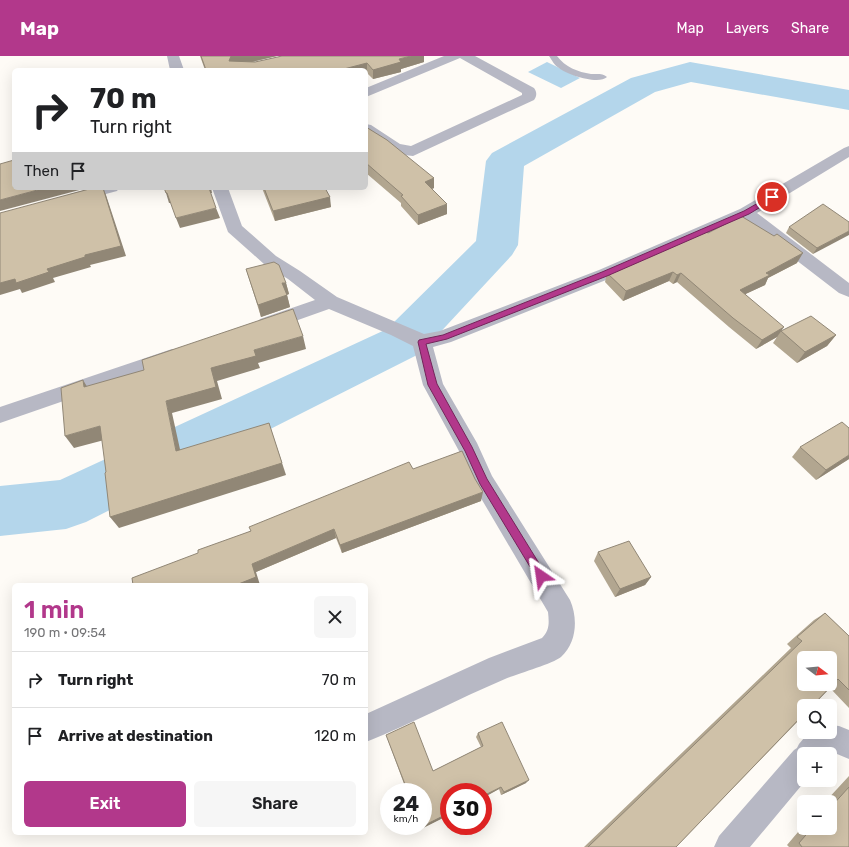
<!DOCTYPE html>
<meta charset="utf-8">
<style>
:root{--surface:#fff;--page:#f6f6f6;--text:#202124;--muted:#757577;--line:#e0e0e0;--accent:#b2388b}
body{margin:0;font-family:Rubik,sans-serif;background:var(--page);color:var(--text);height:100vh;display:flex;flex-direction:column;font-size:15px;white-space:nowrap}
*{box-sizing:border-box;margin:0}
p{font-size:13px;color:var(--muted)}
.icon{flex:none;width:22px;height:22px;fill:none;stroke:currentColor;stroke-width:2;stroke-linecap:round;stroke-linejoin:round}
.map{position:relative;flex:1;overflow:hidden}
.drawer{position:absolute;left:12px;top:527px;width:356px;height:252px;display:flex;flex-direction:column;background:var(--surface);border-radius:6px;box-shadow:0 4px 16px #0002}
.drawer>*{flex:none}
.hud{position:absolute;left:12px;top:12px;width:356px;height:122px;border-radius:6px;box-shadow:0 4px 16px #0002;background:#fff;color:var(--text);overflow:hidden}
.needle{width:26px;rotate:106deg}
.controls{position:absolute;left:797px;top:595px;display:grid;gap:8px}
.controls a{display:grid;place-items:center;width:40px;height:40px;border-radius:6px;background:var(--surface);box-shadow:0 4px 16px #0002;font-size:20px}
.speed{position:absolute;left:380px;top:727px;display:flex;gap:8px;font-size:20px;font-weight:700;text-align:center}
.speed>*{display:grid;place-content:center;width:52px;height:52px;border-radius:50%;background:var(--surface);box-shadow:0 4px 16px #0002;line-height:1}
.speed small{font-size:10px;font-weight:400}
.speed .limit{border:6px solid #d22;background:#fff;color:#111}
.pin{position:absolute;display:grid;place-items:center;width:34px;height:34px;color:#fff;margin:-17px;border:2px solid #fff;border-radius:50%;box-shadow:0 1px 4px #0007}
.me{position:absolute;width:44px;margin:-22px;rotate:328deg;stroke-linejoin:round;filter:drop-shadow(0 0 3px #0008)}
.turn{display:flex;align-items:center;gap:14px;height:84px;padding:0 12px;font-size:18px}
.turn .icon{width:52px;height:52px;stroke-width:2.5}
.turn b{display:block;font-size:28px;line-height:34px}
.then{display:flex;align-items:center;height:38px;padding:0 12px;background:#0003;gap:8px;font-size:15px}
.round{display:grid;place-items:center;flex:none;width:42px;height:42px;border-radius:6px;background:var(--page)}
.head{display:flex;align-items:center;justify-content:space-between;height:68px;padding:0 12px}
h1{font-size:24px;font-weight:600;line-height:30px;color:var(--accent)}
.primary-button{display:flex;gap:8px;margin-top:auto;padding:8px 12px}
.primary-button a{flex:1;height:46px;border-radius:6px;background:var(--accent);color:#fff;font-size:16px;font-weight:600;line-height:46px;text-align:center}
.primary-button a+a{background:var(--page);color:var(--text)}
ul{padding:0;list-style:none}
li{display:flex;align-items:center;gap:12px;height:56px;padding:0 12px;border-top:1px solid var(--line)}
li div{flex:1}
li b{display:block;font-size:15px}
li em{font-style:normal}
header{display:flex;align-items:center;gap:24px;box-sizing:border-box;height:56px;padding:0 20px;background:var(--accent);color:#fff}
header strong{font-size:19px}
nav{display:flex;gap:22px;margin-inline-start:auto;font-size:14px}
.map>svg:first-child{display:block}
.water{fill:#b4d6eb}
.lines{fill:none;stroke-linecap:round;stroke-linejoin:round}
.river{fill:#b4d6eb;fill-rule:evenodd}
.service{fill:#b7b8c4;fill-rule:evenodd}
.minor{fill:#b7b8c4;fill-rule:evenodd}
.wall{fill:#b2a690}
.shaded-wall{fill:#918776}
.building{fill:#cfc1a8;stroke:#918776;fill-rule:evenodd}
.route{fill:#b2388b;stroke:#74245a}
</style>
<header>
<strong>Map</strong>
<nav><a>Map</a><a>Layers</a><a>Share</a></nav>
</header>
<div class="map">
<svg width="849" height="791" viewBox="0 0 849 791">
<rect width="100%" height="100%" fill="#fefbf6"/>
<polygon class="water" points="547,6 580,22 561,32 528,16"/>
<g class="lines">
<polygon class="river" points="690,6 849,34 849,54 691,26 655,36 524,110 518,189 512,199 421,297 86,466 66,473 0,480 0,430 60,424 387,273 476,185 486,105 492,97 631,22"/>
<path class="service" d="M 549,0 L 557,0 C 565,11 578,16 591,18 C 597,18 603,17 607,21 C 599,29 567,19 559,12 C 554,9 552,4 549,0 Z"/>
<g class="minor">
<polygon points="167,0 179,0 184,14 170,14"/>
<path d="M 444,0 L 475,0 L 534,32 C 537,36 537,40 534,44 L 413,100 C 394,99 381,89 366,79 L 366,68 L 371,69 L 400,88 L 411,90 L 522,39 L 522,37 L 460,2 L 366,41 L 366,32 Z"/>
<path d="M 849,90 L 849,101 L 757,157 L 849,227 L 849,241 L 839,237 L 744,164 L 611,222 L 451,286 L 433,291 L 443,328 L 477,387 L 492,420 L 570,544 C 578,562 577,587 561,601 C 552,608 517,618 505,623 C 458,643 413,667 366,686 L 366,658 L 489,602 L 542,582 C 550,574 549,566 548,556 L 475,432 L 459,395 L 423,329 L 413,290 L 391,279 L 329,253 L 267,275 L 260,273 L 257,268 L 260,263 L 315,244 L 288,223 L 264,208 L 228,176 L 212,132 L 228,132 L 242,170 L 276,200 L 300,215 L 337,241 L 424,278 L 440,275 L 599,214 L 740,153 L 844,92 Z"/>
<polygon points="92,132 119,132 117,135 76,146 70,144 68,141 70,138"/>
<polygon points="172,293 179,295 182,300 179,305 0,367 0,351"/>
<polygon points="830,669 839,670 849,674 849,703 837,698 804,698 804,724 806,724 750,791 714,791 719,780 794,694 797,692 799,688 809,676 830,676"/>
</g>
</g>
<g class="wall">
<polygon points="200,0 277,0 252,6 424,6 401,13 401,16 373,23 367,17 366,18 366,14 205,14"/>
<polygon points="366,71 434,122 434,132 432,133 447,158 418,169 401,150 401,147 366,117"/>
<polygon points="262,132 325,132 331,151 275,165"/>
<polygon points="849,166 813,198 786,177 789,171"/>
<polygon points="708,177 797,207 768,222 765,229 745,238 782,275 836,279 827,290 797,307 773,287 777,281 756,293 729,271 677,226 673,228 669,225 623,245 605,226 607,217"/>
<polygon points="246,213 286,227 289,238 287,239 290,251 261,261"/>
<polygon points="800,391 849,403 816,424 792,401"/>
<polygon points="413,413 481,445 342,497 336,482 256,516 198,497 251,475"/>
<polygon points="598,496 651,521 645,529 615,541 594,505"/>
<polygon points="825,557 849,580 849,652 830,632 676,791 584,791 791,592 787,588 814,564"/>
<polygon points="478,677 526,727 501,739 499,733 421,773 420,770 423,770 423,736 407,736 386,679 433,715 481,691 476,681"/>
<polygon points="849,720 849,791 789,791 787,789 804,769 804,772 830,772 830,746 825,746"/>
</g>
<g class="shaded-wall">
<polygon points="231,0 277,0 234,10 229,5"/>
<polygon points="411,0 424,0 424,6 401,13 401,16 373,23 373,14 399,3"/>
<polygon points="367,7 367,17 366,18 366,14 340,14"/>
<polygon points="434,122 434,132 425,136 425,126"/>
<polygon points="45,132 87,132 0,155 0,144"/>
<polygon points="103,132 106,139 126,200 90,209 91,211 53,222 55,226 22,237 20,233 0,239 0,227 85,199"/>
<polygon points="208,132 211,132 212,137 210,137"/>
<polygon points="166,137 167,137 171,147 169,147"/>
<polygon points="330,141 331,151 275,165 273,155"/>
<polygon points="447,148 447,158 418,169 418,159"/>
<polygon points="216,152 220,162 180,172 176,162"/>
<polygon points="849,175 849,179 813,198 817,192"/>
<polygon points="803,197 797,207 768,222 765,229 735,243 740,234 766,217"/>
<polygon points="673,216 669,225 623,245 626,235"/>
<polygon points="681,217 677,226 673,228 677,219"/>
<polygon points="282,227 286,227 289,238 285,239"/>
<polygon points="287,239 290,251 261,261 258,249"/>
<polygon points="784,271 777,281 756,293 762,284"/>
<polygon points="836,279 827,290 797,307 805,296"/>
<polygon points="303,280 306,293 258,307 260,312 217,325 222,343 172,357 183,407 176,395 166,345 211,312 254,294"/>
<polygon points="83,324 91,337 84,331"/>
<polygon points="269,367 286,419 119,472 110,461"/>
<polygon points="100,370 108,383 74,392 65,380"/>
<polygon points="849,399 849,403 816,424 826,414"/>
<polygon points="483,436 481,445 342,497 340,489"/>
<polygon points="334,473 336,482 256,516 260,529 236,529 252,508"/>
<polygon points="651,521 645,529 615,541 620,533"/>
<polygon points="529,724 526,727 501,739 504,736"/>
<polygon points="501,731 499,733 483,742 483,740"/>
<polygon points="449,757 449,759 421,773 421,771"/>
</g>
<g class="building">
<polygon points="201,0 231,0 229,5 255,6 282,0 411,0 399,3 401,6 373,14 367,7 340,14 206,14"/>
<polygon points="366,71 387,84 434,122 425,126 447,148 418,159 401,140 403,139 366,107"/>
<polygon points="14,104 14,132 45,132 0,144 0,108"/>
<polygon points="93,132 103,132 121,190 85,199 85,201 47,213 49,216 16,227 15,223 0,227 0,157"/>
<polygon points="164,132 209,132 216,152 176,162 167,137 166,137"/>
<polygon points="264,132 325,132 330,141 273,155"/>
<polygon points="823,148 849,166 849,175 817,192 789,171"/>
<polygon points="741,160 774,180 777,178 803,197 766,217 770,219 740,234 784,271 762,284 733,262 681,217 677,219 673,216 626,235 607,217 705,175 708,177"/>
<polygon points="274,206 279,209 286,227 282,227 287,239 258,249 246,213"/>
<polygon points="293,253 303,280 254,294 256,300 211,312 216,331 166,345 176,395 269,367 282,407 110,461 105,417 106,416 100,370 65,380 61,332 83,324 84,331 144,314 142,304"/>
<polygon points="811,260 836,279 805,296 781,275"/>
<polygon points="842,366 849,372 849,399 826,414 800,391"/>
<polygon points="462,395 475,423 483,436 340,489 334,473 252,508 256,521 236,529 133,529 132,522 198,497 198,494 251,475 249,471 409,406 413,413"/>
<polygon points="629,485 651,521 620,533 598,496"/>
<path d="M 825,557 L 849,580 L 849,634 L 838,623 L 812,650 L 804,650 L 804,658 L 676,791 L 588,791 L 802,585 L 797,581 ZM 804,602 L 830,602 L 830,628 L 804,628 Z"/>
<polygon points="414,666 433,715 483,690 478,677 502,666 529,724 504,736 501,731 483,740 483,736 449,736 449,757 421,771 421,770 423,770 423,736 408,736 386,679"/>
<polygon points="849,731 849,791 802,791 799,787 812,772 830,772 830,752"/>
</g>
<polygon class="route" points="772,139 774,140 774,143 749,158 607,220 447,283 426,288 437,328 472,391 487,423 545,517 546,520 545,524 541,525 538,524 480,428 465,395 428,329 418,286 419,284 443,279 602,216 744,155"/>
</svg>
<div class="controls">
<a><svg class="needle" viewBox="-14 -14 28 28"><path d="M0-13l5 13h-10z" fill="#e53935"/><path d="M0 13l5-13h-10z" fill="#757577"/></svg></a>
<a><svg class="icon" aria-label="search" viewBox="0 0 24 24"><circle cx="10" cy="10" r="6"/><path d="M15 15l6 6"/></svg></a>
<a>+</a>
<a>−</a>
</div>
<div class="speed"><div>24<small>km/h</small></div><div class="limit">30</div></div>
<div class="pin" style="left:772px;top:141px;background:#d93025"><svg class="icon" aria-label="arrive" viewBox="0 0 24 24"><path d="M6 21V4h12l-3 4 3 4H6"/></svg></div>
<svg class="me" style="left:541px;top:520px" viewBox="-20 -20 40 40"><path d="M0-17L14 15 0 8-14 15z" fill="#b2388b" stroke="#fff" stroke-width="4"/></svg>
<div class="hud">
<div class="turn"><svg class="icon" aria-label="right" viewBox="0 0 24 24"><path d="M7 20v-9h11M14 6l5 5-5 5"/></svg><div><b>70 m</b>Turn right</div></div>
<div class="then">Then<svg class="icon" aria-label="arrive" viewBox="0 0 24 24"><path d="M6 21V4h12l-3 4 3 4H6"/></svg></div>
</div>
<section class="drawer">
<div class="head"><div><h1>1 min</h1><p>190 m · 09:54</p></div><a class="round"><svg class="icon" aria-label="close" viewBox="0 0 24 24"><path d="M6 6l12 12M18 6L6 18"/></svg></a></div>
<ul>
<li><svg class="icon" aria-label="right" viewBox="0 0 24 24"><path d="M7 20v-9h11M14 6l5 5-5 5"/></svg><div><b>Turn right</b></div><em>70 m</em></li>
<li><svg class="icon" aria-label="arrive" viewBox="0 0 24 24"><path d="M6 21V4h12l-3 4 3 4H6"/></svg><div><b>Arrive at destination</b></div><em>120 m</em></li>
</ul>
<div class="primary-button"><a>Exit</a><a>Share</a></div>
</section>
</div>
